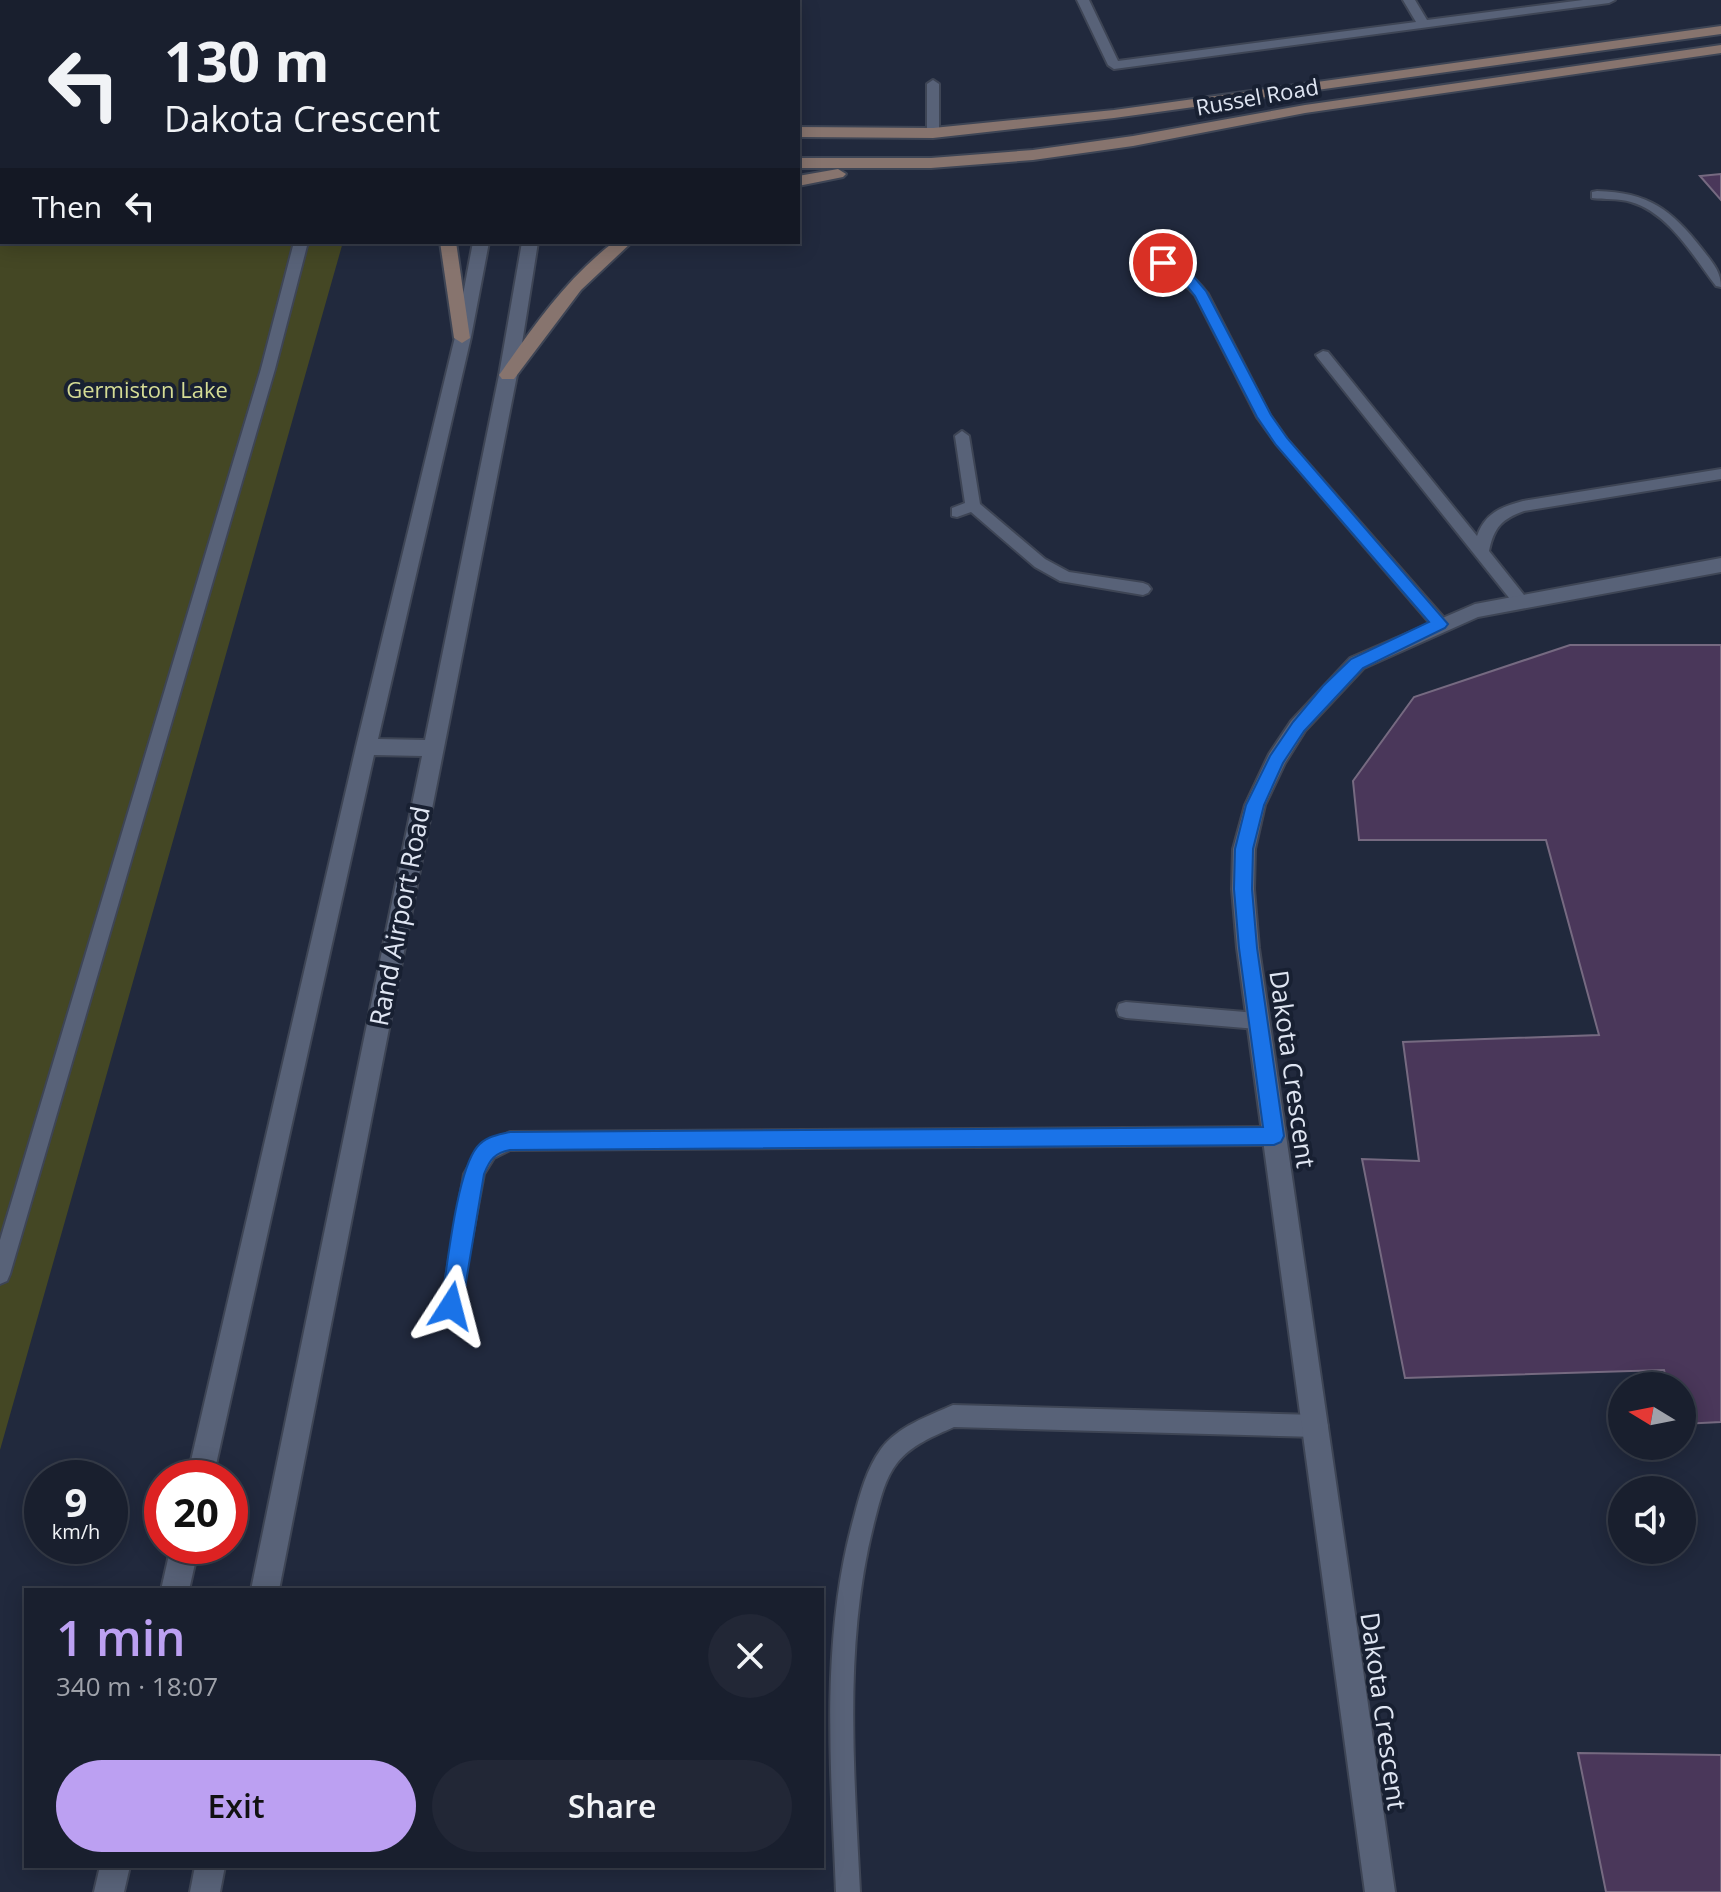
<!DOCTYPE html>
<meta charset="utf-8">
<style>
:root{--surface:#191f2e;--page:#222736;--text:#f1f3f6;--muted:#9fa2aa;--line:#373d4a;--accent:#bca0f2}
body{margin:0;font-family:"Open Sans",sans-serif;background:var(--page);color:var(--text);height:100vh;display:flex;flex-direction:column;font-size:30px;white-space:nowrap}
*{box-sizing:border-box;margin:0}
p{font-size:26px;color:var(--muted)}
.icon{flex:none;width:44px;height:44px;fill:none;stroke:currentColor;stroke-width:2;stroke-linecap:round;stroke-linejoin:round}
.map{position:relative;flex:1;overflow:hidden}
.sheet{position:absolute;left:24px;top:1588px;width:800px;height:280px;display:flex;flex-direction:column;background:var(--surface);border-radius:0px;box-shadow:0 4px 20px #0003,0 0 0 2px var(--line)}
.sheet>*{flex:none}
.banner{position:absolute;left:0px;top:0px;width:800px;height:244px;box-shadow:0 4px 20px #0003,0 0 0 2px var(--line);background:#191f2e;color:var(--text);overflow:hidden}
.needle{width:52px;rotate:280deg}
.tools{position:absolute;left:1608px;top:1372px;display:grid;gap:16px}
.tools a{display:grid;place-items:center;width:88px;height:88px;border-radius:50%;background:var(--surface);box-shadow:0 4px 20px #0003,0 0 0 2px var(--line);font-size:40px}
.speed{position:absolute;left:24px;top:1460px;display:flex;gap:16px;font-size:40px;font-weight:700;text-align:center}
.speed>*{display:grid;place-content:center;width:104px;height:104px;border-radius:50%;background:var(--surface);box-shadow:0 4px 20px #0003,0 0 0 2px var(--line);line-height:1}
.speed small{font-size:20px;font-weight:400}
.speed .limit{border:12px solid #d22;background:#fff;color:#111}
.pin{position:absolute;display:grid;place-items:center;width:68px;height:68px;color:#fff;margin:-34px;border:4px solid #fff;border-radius:50%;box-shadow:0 2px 8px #0007}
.me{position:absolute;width:88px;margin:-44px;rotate:9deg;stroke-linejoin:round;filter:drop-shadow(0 0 6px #0008)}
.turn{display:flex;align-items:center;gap:28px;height:168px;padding:0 32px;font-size:36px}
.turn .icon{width:104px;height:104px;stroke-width:2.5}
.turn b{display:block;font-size:56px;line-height:68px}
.then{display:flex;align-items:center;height:76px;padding:0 32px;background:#0003;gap:16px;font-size:30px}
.round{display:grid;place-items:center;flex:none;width:84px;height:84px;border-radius:42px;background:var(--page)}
.head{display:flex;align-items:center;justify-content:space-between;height:136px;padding:0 32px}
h1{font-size:48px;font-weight:600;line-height:60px;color:var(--accent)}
.primary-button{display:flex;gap:16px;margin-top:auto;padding:16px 32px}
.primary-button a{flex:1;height:92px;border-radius:48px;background:var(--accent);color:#111;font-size:32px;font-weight:600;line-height:92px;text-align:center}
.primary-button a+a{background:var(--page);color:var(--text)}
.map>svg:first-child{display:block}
.green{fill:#444724}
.building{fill:#4a375a;stroke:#766a81;stroke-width:2}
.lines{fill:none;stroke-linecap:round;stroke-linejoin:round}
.service-casing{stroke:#3e4555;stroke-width:4}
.minor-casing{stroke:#3e4555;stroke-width:4}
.tertiary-casing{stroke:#3e4555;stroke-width:4}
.secondary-casing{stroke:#3e4555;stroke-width:4}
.service{fill:#586278;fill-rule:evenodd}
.minor{fill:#586278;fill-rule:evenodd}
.tertiary{fill:#586278;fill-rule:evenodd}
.secondary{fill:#87746e;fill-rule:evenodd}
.route{fill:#1a73e8;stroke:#114b97;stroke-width:2}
.labels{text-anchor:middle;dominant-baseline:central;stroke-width:8;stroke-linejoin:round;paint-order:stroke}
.far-street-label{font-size:22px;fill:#dfe5f2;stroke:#182032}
.far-park-label{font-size:22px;fill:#d5dc95;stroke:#182032}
.street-label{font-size:26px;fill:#dfe5f2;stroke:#182032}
</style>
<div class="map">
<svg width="1721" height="1892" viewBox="0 0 1721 1892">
<rect width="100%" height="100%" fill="#21293d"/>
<polygon class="green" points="0,0 79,2 2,2 2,242 343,242 0,1450"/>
<g class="building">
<polygon points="1721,174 1721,200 1700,176"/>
<polygon points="1570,645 1721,645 1721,1422 1682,1424 1682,1386 1668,1386 1664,1370 1405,1378 1362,1159 1419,1161 1403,1042 1599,1035 1546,840 1359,840 1353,781 1414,697"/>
<polygon points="1578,1753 1721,1755 1721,1892 1606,1892"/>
</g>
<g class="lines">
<defs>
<g id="service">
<polygon points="1077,0 1089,0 1118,61 1416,22 1403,0 1415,0 1427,20 1583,0 1615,0 1609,3 1114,69 1108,65"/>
<polygon points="933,80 939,84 939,133 933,137 927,133 927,84"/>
<path d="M 1597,191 C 1648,192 1672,210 1702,249 C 1712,262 1721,271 1721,287 L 1716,286 C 1693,256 1669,213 1631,202 C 1618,198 1605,200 1592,198 L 1592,192 Z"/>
<polygon points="294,242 308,242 275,369 10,1274 7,1281 0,1284 0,1240 261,369"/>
<path d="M 1144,259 C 1174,260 1190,270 1208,294 L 1270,415 L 1287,439 L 1446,620 L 1448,624 L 1446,628 L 1434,628 L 1277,445 L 1257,417 L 1195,295 L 1173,272 L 1139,266 L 1139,260 Z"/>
<path d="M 1323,351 L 1328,352 L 1477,536 C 1485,513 1501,507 1523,501 L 1721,469 L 1721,479 L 1524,511 C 1502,519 1494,527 1489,551 L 1528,600 L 1520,606 L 1514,604 L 1318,358 L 1316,355 Z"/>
<polygon points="962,431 969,436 980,504 1045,559 1069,572 1143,583 1148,585 1151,589 1148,593 1143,595 1060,581 1035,567 971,512 957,517 952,516 952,508 965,503 955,436"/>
<polygon points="1126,1002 1257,1013 1264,1015 1266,1021 1264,1027 1257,1029 1126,1018 1119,1016 1117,1010 1119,1004"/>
<polygon points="1274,1127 1281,1130 1284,1136 1281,1142 1274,1145 510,1150 494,1158 484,1174 458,1313 451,1316 444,1313 441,1306 464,1174 481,1145 510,1132"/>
<path d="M 953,1405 L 1317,1415 L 1325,1418 L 1328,1426 L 1325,1434 L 1317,1437 L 954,1427 C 934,1436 911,1445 897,1463 C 885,1478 880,1500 875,1519 C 843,1641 854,1768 860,1892 L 836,1892 C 831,1767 820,1639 854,1517 C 860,1494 867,1468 881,1449 C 897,1427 928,1416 953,1405 Z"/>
</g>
<g id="minor">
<polygon points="515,0 529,0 514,2"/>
<rect x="551" y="0" width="14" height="2"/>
<polygon points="1721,558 1721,572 1478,617 1364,668 1305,731 1285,763 1265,805 1255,849 1254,889 1259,948 1395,1892 1365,1892 1237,948 1232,889 1233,849 1245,805 1269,754 1291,721 1350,658 1475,604"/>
</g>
<g id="tertiary">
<polygon points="473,242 489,242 471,337 378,739 425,740 499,375 522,242 538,242 517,375 279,1590 251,1590 422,756 374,755 213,1478 187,1478 356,747 455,337"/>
<polygon points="171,1546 199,1546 189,1590 161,1590"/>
<polygon points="100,1866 130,1866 124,1892 94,1892"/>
<polygon points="195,1866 225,1866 220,1892 190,1892"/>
</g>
<g id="secondary">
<polygon points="138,0 155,0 156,2 139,2"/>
<polygon points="206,0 223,0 224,2 207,2"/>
<polygon points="1721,26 1721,34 1114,118 933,138 798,137 798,127 933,128 1114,110"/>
<polygon points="1721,45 1721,53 1305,113 1133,146 1033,160 931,168 798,168 798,158 931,158 1033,150 1133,136 1305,105"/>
<polygon points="838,169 846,174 843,177 798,186 798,176"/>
<polygon points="440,242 456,242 470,338 462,343 454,338"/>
<path d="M 614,242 L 632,242 L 581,290 L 514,379 L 502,379 L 499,375 L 502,371 C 535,324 568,277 614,242 Z"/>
</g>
</defs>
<use href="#service" class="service-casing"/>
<use href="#minor" class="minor-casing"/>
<use href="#tertiary" class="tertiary-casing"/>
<use href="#secondary" class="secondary-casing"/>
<use href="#service" class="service"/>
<use href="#minor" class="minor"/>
<use href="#tertiary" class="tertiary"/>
<use href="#secondary" class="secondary"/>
</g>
<path class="route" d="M 1163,259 L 1184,265 L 1206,291 L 1271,415 L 1287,438 L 1448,624 L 1445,628 L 1363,668 L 1304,731 L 1283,763 L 1264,805 L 1253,849 L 1252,889 L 1257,948 L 1284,1136 L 1281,1142 L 1274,1145 L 510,1150 C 495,1153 490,1159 484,1174 L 462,1306 L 459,1313 L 451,1316 L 444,1313 L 441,1306 C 447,1270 456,1173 477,1147 C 486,1136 498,1135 510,1132 L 1263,1127 L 1239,948 L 1234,889 L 1235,849 L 1246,805 L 1270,756 L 1293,722 L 1323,686 L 1351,659 L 1429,622 L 1276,445 L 1257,417 L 1195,296 L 1175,271 L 1158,266 L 1158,260 Z"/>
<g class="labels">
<g class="far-street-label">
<text transform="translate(1257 96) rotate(-10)">Russel Road</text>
</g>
<g class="far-park-label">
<text x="147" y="389">Germiston Lake</text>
</g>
<g class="street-label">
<text transform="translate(399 916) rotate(-79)">Rand Airport Road</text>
<text transform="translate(1293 1069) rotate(82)">Dakota Crescent</text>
<text transform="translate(1384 1711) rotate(82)">Dakota Crescent</text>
</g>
</g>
</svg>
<div class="tools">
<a><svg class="needle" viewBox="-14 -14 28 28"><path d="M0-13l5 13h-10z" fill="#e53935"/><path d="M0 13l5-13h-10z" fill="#9fa2aa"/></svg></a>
<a><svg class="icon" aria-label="sound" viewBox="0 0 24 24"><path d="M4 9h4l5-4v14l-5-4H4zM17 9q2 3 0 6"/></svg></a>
</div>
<div class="speed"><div>9<small>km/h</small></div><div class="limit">20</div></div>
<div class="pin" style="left:1163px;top:263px;background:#d93025"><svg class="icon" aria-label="arrive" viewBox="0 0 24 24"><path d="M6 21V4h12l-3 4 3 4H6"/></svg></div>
<svg class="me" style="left:451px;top:1306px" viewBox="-20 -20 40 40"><path d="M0-17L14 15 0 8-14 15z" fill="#1a73e8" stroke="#fff" stroke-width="4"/></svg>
<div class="banner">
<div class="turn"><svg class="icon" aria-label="left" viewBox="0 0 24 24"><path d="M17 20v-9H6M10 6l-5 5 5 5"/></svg><div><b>130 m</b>Dakota Crescent</div></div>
<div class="then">Then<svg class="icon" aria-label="left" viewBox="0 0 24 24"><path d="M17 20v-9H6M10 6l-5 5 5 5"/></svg></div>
</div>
<section class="sheet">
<div class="head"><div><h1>1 min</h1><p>340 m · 18:07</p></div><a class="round"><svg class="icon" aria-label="close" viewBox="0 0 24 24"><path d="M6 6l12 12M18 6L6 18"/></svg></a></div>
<div class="primary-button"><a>Exit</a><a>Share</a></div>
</section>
</div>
